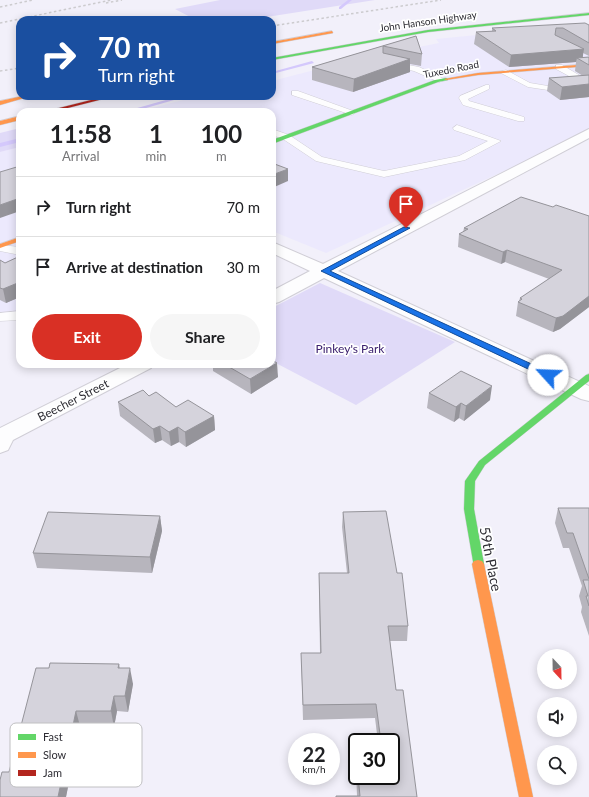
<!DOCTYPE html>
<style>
:root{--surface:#fff;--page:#f6f6f6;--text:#202124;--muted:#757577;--line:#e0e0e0;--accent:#d93025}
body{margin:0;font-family:Lato,sans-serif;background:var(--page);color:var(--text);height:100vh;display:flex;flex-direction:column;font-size:15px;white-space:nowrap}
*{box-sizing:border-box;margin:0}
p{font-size:13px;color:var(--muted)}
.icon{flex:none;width:22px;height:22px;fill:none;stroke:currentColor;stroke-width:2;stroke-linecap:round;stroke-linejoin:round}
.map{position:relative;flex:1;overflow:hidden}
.side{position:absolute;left:16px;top:108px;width:260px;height:260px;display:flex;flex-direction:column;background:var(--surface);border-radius:12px;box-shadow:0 2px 10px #0003}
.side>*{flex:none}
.hud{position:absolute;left:16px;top:16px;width:260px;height:84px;border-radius:12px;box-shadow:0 2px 10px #0003;background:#1a4fa0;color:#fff;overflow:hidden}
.needle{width:26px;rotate:158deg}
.controls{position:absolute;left:537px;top:649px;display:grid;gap:8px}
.controls a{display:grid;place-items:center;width:40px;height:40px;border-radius:50%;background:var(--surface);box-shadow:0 2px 10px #0003;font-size:20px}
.speed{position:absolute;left:288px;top:733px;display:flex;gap:8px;font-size:20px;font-weight:700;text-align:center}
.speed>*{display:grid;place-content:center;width:52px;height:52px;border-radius:50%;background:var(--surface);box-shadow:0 2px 10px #0003;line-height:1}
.speed small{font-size:10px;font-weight:400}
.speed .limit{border:2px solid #111;border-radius:6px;background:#fff;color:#111}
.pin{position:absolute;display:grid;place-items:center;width:34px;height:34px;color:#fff;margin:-41px -17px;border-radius:50% 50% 50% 0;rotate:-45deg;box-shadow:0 0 4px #0007}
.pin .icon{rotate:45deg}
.me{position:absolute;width:44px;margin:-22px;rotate:295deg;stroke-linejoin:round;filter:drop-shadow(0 0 3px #0008)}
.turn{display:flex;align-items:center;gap:14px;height:84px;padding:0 16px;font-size:18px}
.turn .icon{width:52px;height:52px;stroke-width:2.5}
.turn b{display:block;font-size:28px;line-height:34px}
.eta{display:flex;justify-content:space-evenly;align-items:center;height:68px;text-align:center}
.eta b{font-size:24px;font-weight:700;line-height:28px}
.button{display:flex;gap:8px;margin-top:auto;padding:8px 16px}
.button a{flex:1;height:46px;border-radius:24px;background:var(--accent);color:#fff;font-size:16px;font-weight:700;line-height:46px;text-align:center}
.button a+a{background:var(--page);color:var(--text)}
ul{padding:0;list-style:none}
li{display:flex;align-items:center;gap:12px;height:60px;padding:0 16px;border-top:1px solid var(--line)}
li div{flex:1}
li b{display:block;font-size:15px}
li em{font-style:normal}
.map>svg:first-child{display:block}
.built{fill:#ece9fd}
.green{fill:#e0daf8}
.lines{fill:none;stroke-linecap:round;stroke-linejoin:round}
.stream{fill:#d4c8fc;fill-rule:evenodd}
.lane-casing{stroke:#d0ced6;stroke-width:1}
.street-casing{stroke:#d0ced6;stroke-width:2}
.fast-casing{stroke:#d0ced6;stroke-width:1}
.slow-casing{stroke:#d0ced6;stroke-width:1}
.jam-casing{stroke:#d0ced6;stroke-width:1}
.lane{fill:#fdfdfe;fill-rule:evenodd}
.street{fill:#fdfdfe;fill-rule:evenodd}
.fast{fill:#63d668;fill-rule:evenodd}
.slow{fill:#ff974d;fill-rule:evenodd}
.jam{fill:#b3261e;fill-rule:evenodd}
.rail{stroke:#cccbce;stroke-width:1.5;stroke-dasharray:2.5 2.5;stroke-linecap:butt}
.wall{fill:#b7b5bd}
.shaded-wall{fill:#95949a}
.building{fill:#d5d3dc;stroke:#95949a}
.route{fill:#1a73e8;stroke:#114b97}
.labels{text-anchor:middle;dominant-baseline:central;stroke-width:3.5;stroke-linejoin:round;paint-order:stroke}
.far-street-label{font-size:10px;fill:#2d2c33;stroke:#fff}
.park-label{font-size:12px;fill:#3c216f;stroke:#fff}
.street-label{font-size:12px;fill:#2d2c33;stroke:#fff}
.near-street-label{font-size:14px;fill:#2d2c33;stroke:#fff}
.key{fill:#fff;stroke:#c0c0c2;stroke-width:1}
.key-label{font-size:11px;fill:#2d2c33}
</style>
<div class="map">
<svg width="589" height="797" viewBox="0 0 589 797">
<rect width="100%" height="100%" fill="#f2f0fa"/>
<g class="built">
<polygon points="550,28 589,30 589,132 326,253 272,231 272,112 136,112 199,96 272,96 272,81 353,60 439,43 436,39"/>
<polygon points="20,147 20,312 0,321 0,152"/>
</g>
<g class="green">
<polygon points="220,0 375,0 248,20 196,20 175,9"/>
<polygon points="20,128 20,147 0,152 0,133"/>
<polygon points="320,283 455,342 356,405 272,361 272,308"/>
</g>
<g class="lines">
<g class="stream">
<polygon points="348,0 352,0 341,9 339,9 339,7"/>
<polygon points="312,61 314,63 272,74 272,72"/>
<polygon points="180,96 188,96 132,112 123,112"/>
<polygon points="20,138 20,142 0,147 0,143"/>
</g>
<defs>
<g id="lane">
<polygon points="387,61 419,67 446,80 439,82 414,71 387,65"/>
<polygon points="556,65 562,65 589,81 589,87 548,90 528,87 499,72 506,70 530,83 548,86 582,83 556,69"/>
<polygon points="486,85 489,85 489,89 468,99 469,101 524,117 524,121 518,121 463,105 459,98 460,96"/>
<polygon points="292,91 298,91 356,112 352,115 292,95"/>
<polygon points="457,125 501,141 465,160 384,177 316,161 283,139 272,135 272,129 289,135 322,157 384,171 459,156 488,141 454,130 453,128"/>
<polygon points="0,245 20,247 20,255 0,251"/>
<polygon points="20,311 20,320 0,321 0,313"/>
</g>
<g id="street">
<polygon points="589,129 589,138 338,271 589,386 589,401 581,399 324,278 279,302 272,304 272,291 310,271 272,253 272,242 323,264"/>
<polygon points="128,364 154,364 151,368 13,440 8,450 0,453 0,428"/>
</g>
<g id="fast">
<polygon points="589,13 589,15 428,32 272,60 272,58 428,30"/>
<polygon points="446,78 448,79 448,80 438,82 272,144 272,140 435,80"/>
<polygon points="589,374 589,381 485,465 475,481 474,509 484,564 482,567 478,568 474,567 464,509 465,481 479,461 586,375"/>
</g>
<g id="slow">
<polygon points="332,31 333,33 272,44 272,42"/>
<polygon points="589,64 589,66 478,75 446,80 444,79 478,73"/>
<polygon points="23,96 31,96 0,105 0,101"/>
<polygon points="20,116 20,120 0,125 0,121"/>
<polygon points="20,237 20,241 0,248 0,244"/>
<polygon points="478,560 482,561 484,564 533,797 519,797 472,564 474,561"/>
</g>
<polygon id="jam" points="107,96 115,96 52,112 43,112"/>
</defs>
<use href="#lane" class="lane-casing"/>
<use href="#street" class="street-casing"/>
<use href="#fast" class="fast-casing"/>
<use href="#slow" class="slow-casing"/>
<use href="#jam" class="jam-casing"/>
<use href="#lane" class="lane"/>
<use href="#street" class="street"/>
<use href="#fast" class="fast"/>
<use href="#slow" class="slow"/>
<use href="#jam" class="jam"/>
<g class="rail">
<polyline points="106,3 122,0"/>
<polyline points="0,7 33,0"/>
<polyline points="0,23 111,0"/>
<polyline points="272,26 441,0"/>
<polyline points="0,71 20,68"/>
</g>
</g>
<g class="wall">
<polygon points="589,25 589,56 583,53 583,58 589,57 589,97 560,100 547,91 549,78 583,76 575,71 576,62 509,67 474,44 476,32 492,31 492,28"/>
<polygon points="416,36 422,54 421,66 410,64 410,72 353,92 312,80 312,67"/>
<polygon points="553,207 589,216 589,307 560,329 553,332 516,316 518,302 519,301 520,298 549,279 505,262 501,264 458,247 459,234 463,232 464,228"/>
<polygon points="20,256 20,297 6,303 0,300 0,260 5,263"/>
<polygon points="213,364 272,364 278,377 251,394 213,371"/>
<polygon points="429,393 490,400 464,421 459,418 454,422 427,408"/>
<polygon points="149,396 176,407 214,416 215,430 186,447 179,442 171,446 162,440 155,443 120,416 118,402"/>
<polygon points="558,508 589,508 589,636 581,612 582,607 579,596 582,586 569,548 563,548 555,523"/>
<polygon points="343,512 397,573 408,626 407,641 390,641 396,690 417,797 357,796 356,771 357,757 357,776 391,776 391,742 378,742 375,718 303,720 301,653 320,653 319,588 319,573 347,573 342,527"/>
<polygon points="160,516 162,531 152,573 37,568 33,553"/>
<polygon points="119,664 120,668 133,684 128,712 117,711 114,727 80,726 66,797 0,797 49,668"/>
</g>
<g class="shaded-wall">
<polygon points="584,49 582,61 577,58 576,62 509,67 511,55"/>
<polygon points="410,59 410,72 353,92 354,79"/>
<polygon points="589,84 589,97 560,100 562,87"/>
<polygon points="288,169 288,181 272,188 272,175"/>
<polygon points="20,198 20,211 0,218 0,205"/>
<polygon points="507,250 505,262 501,264 503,252"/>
<polygon points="20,282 20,297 6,303 3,289"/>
<polygon points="589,296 589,307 560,329 553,332 556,318"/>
<polygon points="277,363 278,377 251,394 250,379"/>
<polygon points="492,386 490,400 464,421 466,406"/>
<polygon points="461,403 459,418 454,422 456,407"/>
<polygon points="214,416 215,430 186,447 185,432"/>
<polygon points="160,426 162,440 155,443 153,429"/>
<polygon points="178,427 179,442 171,446 169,432"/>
<polygon points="160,516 162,531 152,573 150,557"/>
<polygon points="130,668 133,684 128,712 125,696"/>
<polygon points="114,696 117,711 114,727 111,711"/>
<polygon points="76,711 80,726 66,797 58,797"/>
</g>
<g class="building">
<polygon points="585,23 589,25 589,43 563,28 556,28 555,35 584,49 511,55 476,32 496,31 492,28"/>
<polygon points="416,36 422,54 383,46 383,53 410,59 354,79 312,67"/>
<polygon points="589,57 589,65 577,58"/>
<polygon points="589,75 589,84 562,87 549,78"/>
<polygon points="272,163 288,169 272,175"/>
<polygon points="20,166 20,198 0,205 0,172"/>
<polygon points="521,197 553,207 556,205 589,216 589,296 563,316 556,318 518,302 522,299 520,298 562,270 507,250 503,252 459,234 468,229 464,228"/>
<polygon points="20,256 20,282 3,289 0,288 0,260 5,263"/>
<polygon points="272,360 277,363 250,379 224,364 272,364"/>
<polygon points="461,371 492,386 466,406 461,403 456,407 429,393"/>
<polygon points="143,390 149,396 156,392 176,407 188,400 214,416 185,432 178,427 169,432 160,426 153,429 118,402"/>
<polygon points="558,508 589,508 589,579 573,533 567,533"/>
<polygon points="386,511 397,573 402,573 408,626 388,626 396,690 403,690 417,797 336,797 336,796 360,796 358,776 391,776 391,742 381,742 376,704 303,705 301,653 321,653 319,573 349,573 343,512"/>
<polygon points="48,512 160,516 150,557 33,553"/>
<polygon points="583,580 589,580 589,606 586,596 588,596"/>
<polygon points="50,663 119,664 118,668 130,668 125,696 114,696 111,711 76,711 58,797 0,797 0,780 2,772 9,772 36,668 49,668"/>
</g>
<polygon class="route" points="404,227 410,228 330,271 551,373 551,377 545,377 321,271"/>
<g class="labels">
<g class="far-street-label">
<text transform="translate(428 21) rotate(-8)">John Hanson Highway</text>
<text transform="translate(451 69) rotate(-11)">Tuxedo Road</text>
</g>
<g class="park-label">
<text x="350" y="348">Pinkey's Park</text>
</g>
<g class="street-label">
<text transform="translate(73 400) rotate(-27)">Beecher Street</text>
</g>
<g class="near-street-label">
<text transform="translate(491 559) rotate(79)">59th Place</text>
</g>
</g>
<rect x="10" y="723" width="132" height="64" rx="6" class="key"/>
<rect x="18" y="734" width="18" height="6" fill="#63d668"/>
<rect x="18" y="752" width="18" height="6" fill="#ff974d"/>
<rect x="18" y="770" width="18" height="6" fill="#b3261e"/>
<g class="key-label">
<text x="43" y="741">Fast</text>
<text x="43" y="759">Slow</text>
<text x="43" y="777">Jam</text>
</g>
</svg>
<div class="controls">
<a><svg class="needle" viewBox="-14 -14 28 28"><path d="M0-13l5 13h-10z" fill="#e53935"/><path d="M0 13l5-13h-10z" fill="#757577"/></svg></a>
<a><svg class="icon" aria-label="sound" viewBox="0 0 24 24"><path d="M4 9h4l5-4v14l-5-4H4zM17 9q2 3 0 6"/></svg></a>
<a><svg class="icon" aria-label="search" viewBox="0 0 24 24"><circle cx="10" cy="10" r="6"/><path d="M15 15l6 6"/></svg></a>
</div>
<div class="speed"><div>22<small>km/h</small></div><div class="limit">30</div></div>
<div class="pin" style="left:406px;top:228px;background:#d93025"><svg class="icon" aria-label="arrive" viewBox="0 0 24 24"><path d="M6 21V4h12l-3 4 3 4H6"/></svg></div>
<svg class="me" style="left:548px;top:375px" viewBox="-20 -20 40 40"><circle r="19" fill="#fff"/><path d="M0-13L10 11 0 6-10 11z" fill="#1a73e8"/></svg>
<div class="hud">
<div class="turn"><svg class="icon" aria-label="right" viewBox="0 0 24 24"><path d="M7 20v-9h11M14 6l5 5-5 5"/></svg><div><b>70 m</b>Turn right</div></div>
</div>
<section class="side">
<div class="eta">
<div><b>11:58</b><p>Arrival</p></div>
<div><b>1</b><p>min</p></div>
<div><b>100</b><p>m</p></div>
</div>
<ul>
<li><svg class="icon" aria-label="right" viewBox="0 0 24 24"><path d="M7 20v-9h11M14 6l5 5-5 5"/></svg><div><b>Turn right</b></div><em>70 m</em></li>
<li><svg class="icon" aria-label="arrive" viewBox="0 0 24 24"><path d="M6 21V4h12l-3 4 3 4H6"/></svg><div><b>Arrive at destination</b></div><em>30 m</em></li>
</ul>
<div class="button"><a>Exit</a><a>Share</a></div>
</section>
</div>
